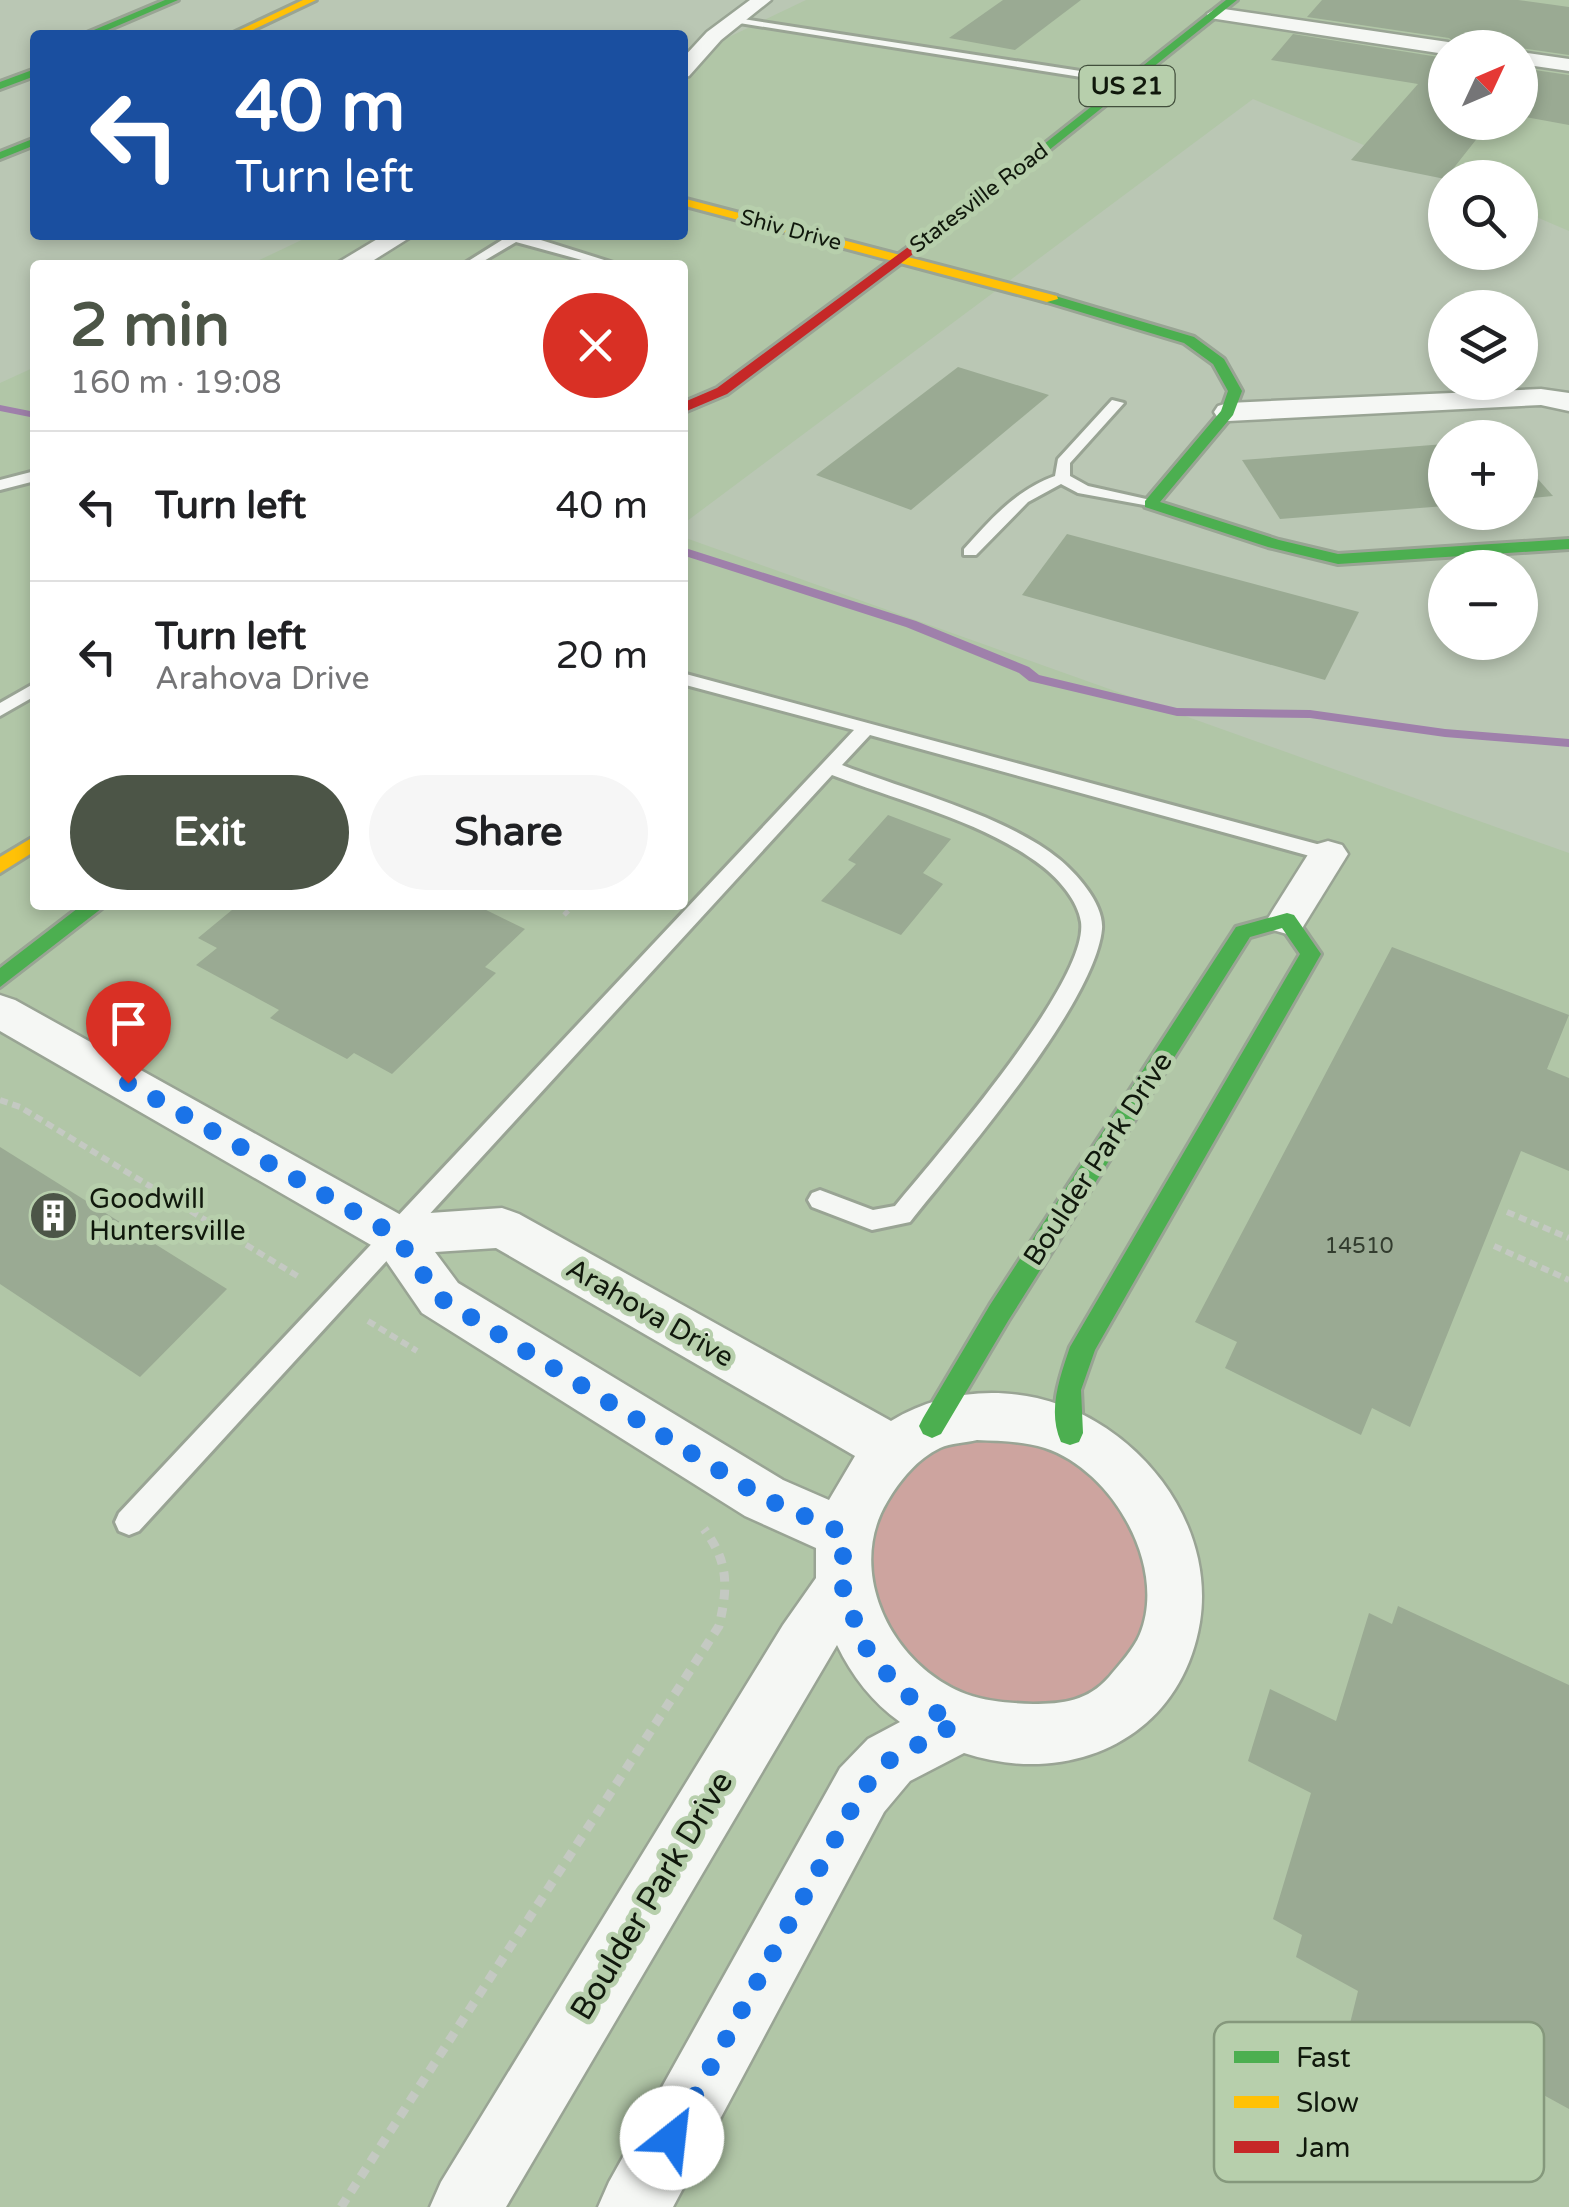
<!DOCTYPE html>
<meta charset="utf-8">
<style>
:root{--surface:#fff;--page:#f6f6f6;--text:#202124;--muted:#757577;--line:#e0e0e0;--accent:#4c5547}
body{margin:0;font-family:"Varela Round",sans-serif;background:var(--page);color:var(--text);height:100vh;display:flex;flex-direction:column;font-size:38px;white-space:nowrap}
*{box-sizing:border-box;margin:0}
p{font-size:32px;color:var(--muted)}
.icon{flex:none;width:55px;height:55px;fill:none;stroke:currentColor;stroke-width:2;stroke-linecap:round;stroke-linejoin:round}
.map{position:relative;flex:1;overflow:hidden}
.drawer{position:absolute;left:30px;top:260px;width:658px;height:650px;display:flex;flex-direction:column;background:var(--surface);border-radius:10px;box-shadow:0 5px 15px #0003}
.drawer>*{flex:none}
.hud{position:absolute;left:30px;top:30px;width:658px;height:210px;border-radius:10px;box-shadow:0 5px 15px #0003;background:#1a4fa0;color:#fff;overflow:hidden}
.needle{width:65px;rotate:46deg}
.tools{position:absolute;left:1428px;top:30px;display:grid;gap:20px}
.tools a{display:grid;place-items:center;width:110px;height:110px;border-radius:50%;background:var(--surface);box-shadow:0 5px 15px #0003;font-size:50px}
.pin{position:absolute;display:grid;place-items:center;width:85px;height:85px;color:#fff;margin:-102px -42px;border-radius:50% 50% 50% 0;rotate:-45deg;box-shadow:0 0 10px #0007}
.pin .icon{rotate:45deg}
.me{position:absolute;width:110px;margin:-55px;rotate:29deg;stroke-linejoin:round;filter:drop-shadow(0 0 8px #0008)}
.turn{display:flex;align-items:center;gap:35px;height:210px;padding:0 40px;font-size:45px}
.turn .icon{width:130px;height:130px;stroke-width:2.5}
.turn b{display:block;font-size:70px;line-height:85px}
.round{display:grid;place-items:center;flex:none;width:105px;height:105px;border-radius:52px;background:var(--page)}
.head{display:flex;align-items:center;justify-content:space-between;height:170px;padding:0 40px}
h1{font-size:60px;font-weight:800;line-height:75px;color:var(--accent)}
.button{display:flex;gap:20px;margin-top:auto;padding:20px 40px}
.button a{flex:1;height:115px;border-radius:60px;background:var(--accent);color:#fff;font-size:40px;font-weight:800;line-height:115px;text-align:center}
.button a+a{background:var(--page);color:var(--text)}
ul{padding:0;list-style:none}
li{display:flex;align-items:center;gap:30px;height:150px;padding:0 40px;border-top:2px solid var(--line)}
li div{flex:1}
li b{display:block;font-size:38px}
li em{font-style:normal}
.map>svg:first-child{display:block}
.built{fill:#b1c6a7;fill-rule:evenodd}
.green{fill:#cda49f}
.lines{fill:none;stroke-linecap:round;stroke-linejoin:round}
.stream{fill:#9f80ab;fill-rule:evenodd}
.building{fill:#9aaa93}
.lane-casing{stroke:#99a494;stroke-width:6}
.street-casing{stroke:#99a494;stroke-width:5}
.fast-casing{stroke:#99a494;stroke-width:6}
.slow-casing{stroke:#99a494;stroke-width:6}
.jam-casing{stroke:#99a494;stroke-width:6}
.path-far2{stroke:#c4c9c2;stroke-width:5;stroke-dasharray:6 4;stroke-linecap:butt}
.path-far1{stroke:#c4c9c2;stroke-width:6;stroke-dasharray:8 5;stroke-linecap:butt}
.path{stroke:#c4c9c2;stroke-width:9;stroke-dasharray:10 8;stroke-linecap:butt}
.lane{fill:#f5f7f4;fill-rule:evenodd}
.street{fill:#f5f7f4;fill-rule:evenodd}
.fast{fill:#4caf50;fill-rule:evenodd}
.slow{fill:#ffc107;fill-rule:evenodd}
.jam{fill:#c62828;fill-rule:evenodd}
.route{stroke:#1a73e8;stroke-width:18;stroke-dasharray:0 32.4}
.labels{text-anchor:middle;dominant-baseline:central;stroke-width:10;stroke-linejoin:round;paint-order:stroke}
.far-street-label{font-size:22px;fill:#10180c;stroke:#b7cfac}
.number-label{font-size:22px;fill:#323c2e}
.shield{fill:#b7cfac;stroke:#424f3c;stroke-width:2.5}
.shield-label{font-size:25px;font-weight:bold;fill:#10180c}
.street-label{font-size:28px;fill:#10180c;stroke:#b7cfac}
.poi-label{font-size:28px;fill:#10180c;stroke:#b7cfac;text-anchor:start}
.near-street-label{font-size:32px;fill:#10180c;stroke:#b7cfac}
.key{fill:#b7cfac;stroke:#85987c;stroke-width:2.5}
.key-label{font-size:28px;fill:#10180c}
</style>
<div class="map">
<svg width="1569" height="2207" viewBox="0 0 1569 2207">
<rect width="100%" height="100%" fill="#bac7b4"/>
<g class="built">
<path d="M 806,0 L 1569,0 L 1569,231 L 1520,210 L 1520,178 L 1445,179 L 1253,99 L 683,524 L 682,265 L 249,265 L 312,235 L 682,235 L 683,59 ZM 1445,48 L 1520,48 L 1520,122 L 1445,122 Z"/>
<polygon points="35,367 35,905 682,905 683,537 1569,853 1569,2207 0,2207 0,383"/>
</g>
<polygon class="green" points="1026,1419 1147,1500 1161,1656 1017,1738 863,1644 863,1484 893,1450"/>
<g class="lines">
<g class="stream">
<polygon points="0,405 35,412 35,418 0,411"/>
<polygon points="682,547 916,621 1029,667 1039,675 1177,708 1310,710 1445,729 1569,739 1569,747 1445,737 1310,718 1177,716 1029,681 1019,673 906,627 682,555"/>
</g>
</g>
<g class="building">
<polygon points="1003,0 1081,0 1015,50 949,38"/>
<polygon points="1322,0 1518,0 1569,7 1569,55 1520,48 1462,48 1449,38 1307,17"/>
<polygon points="1293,34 1445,58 1445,122 1490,122 1445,179 1351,160 1418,84 1271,60"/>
<polygon points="1520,68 1569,75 1569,125 1520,116"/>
<polygon points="958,367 1049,395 911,510 816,475"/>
<polygon points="1445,444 1445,506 1280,519 1242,460"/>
<polygon points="1520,459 1553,496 1520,499"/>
<polygon points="1067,534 1359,612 1325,680 1022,595"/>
<polygon points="888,815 951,839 923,873 943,884 901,935 821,901 856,864 848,860"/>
<polygon points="238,905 476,905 525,929 485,967 496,973 392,1074 354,1053 347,1059 270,1018 279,1010 196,965 217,948 198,938"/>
<polygon points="1392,947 1569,1015 1547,1069 1569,1078 1569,1171 1521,1151 1410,1427 1372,1408 1361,1435 1225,1368 1237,1342 1195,1322"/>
<polygon points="0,1147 227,1289 140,1377 0,1284"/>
<polygon points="1398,1606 1569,1685 1569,2109 1480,2060 1463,2142 1338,2072 1358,1991 1296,1957 1302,1935 1273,1919 1311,1793 1248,1761 1270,1689 1336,1721 1369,1613 1392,1624"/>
</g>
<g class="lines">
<defs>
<g id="lane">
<polygon points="730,17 1132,79 1137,82 1132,85 733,22"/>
<polygon points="510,235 525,235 620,265 600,265 516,242 477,265 462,265"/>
<path d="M 1112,400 L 1124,403 L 1070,463 L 1070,476 L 1088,486 L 1155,501 L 1155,507 L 1078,493 L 1061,484 L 1028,502 L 976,555 L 964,555 L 964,549 C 991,519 1016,490 1055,476 L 1058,459 Z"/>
<polygon points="35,471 35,481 0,490 0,480"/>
<path d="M 682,673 L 1328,847 L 1338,854 L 1328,861 L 870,735 L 842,765 C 906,790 1007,816 1059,859 C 1077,874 1104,904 1102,929 C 1095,1004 960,1159 910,1222 L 872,1230 L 812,1207 L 808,1200 L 812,1193 L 820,1190 L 873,1210 L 895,1206 C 936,1156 1089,982 1081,922 C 1078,901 1059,879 1042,866 C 983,821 901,802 832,775 L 139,1531 L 129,1535 L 119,1531 L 115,1522 L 119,1513 L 854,730 L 682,684 Z"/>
<polygon points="35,683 35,696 0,716 0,703"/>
</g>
<g id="street">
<polygon points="750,0 771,0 721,40 689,76 682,78 682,59 707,32"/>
<polygon points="1217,8 1448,42 1458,48 1445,48 1445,54 1210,18 1207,14"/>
<polygon points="1520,52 1569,59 1569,71 1520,64"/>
<polygon points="384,235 414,235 366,265 334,265"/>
<polygon points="1541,389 1569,393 1569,411 1541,405 1228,421 1218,418 1214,412 1218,406 1228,403"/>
<polygon points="1328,841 1342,845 1348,854 1301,930 1287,934 1273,930 1267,920 1273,910 1314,845"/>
<path d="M 0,995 L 15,1000 L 401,1215 L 502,1208 L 519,1214 L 891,1421 C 935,1394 987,1387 1037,1398 C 1134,1420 1216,1519 1200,1622 C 1181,1739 1070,1788 964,1753 L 910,1781 L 884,1812 L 673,2207 L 598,2207 L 609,2182 L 840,1768 L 868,1739 L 900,1722 C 872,1702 852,1676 837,1645 L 506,2207 L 430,2207 L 441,2182 L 783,1625 L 816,1578 L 816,1548 L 745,1516 L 422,1313 L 378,1249 L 0,1031 ZM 496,1248 L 855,1456 L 829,1500 L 783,1480 L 458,1283 L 435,1252 ZM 977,1440 C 1000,1441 1023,1441 1045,1448 C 1112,1470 1168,1566 1140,1634 C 1134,1649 1119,1665 1109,1677 C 1088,1701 1063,1704 1033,1704 C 1009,1703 989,1702 966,1694 C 892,1666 845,1572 887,1502 C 900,1480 917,1459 940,1448 C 951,1443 965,1443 977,1440 Z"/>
</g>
<g id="fast">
<polygon points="165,0 178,0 96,35 82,35"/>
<polygon points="1226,0 1237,0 1003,187 995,187 995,183"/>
<polygon points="35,69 35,76 0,89 0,82"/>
<polygon points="35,138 35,145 0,159 0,152"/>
<polygon points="1052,295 1194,337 1224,359 1242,391 1233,415 1160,502 1279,540 1338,554 1569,539 1569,549 1338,564 1268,547 1145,507 1145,501 1221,411 1228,391 1213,364 1184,343 1047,302 1046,299"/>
<polygon points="82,905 106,905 0,987 0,968"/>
<path d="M 1287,913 L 1294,915 L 1321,954 L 1095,1350 L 1081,1390 L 1083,1433 L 1079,1442 L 1070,1445 L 1061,1442 C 1047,1411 1060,1377 1070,1347 L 1300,954 L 1282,928 L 1250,937 L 1008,1321 L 941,1434 L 932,1438 L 923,1434 L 919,1426 L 923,1418 L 990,1305 L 1236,927 Z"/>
</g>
<g id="slow">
<polygon points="303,0 316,0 242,35 229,35"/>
<polygon points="682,198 1057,296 1058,299 1047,302 682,205"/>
<polygon points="35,836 35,851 0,873 0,857"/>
</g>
<polygon id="jam" points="995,183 1005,185 727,394 682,413 682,403 717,388"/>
</defs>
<use href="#lane" class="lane-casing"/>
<use href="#street" class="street-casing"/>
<use href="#fast" class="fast-casing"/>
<use href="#slow" class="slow-casing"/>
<use href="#jam" class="jam-casing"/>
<polyline class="path-far2" points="564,915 574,905"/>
<g class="path-far1">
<polyline points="0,1100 20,1107 299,1277"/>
<polyline points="1507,1212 1569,1238"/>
<polyline points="1494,1246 1569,1280"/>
<polyline points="368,1321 417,1351"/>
</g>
<path class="path" d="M 341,2207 L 719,1626 C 728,1587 729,1562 704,1529"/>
<use href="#lane" class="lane"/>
<use href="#street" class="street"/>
<use href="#fast" class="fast"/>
<use href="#slow" class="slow"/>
<use href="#jam" class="jam"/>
</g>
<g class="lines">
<polyline class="route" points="128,1083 395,1235 440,1298 764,1498 843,1533 843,1588 863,1644 902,1692 956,1724 890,1760 862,1790 672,2138"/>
</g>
<defs>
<symbol id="building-disc" viewBox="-11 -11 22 22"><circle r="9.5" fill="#4c5547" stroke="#b7cfac"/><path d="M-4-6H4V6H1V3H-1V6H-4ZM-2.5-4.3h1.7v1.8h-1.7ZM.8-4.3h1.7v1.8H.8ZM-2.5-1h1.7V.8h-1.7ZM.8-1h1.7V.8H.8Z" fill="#fff"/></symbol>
</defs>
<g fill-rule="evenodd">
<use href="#building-disc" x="26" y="1188" width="55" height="55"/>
</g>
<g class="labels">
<g class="far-street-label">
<text transform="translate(979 198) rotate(-37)">Statesville Road</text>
<text transform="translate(791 230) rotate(15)">Shiv Drive</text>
</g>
<g class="number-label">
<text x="1359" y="1246">14510</text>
</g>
<rect class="shield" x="1079.5" y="66" width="95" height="40" rx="8"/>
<g class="shield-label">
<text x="1127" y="86">US 21</text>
</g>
<g class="street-label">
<text transform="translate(1098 1159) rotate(-57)">Boulder Park Drive</text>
<text transform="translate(650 1313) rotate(30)">Arahova Drive</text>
</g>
<g class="poi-label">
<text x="89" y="1199">Goodwill<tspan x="89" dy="32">Huntersville</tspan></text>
</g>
<g class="near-street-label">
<text transform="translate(652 1896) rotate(-59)">Boulder Park Drive</text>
</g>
</g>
<rect x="1214" y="2022" width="330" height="160" rx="15" class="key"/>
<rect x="1234" y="2051" width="45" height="12" fill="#4caf50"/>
<rect x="1234" y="2096" width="45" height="12" fill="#ffc107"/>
<rect x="1234" y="2141" width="45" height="12" fill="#c62828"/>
<g class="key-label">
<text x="1296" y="2067">Fast</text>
<text x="1296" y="2112">Slow</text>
<text x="1296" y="2157">Jam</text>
</g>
</svg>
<div class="tools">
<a><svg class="needle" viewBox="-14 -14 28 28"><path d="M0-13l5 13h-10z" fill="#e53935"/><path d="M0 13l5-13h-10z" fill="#757577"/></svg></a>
<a><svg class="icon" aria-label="search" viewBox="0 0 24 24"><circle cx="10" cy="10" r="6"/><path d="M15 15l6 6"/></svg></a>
<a><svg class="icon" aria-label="layers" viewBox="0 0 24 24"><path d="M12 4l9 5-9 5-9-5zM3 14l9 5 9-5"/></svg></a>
<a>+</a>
<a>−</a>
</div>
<div class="pin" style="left:128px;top:1083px;background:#d93025"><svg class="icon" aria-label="arrive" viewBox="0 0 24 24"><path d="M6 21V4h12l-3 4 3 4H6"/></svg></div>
<svg class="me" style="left:672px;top:2138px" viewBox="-20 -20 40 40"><circle r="19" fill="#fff"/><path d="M0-13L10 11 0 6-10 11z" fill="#1a73e8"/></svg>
<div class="hud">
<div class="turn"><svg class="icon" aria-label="left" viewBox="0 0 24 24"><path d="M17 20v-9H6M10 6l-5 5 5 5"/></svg><div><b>40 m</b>Turn left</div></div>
</div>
<section class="drawer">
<div class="head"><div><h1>2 min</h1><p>160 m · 19:08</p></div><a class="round" style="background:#d93025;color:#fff"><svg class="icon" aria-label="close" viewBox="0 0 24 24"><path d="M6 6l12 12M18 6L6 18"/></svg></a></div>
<ul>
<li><svg class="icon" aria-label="left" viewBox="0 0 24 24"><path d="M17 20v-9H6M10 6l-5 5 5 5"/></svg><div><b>Turn left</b></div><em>40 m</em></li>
<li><svg class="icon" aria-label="left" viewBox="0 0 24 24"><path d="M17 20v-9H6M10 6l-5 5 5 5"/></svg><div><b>Turn left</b><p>Arahova Drive</p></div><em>20 m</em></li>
</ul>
<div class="button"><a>Exit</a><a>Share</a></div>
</section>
</div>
